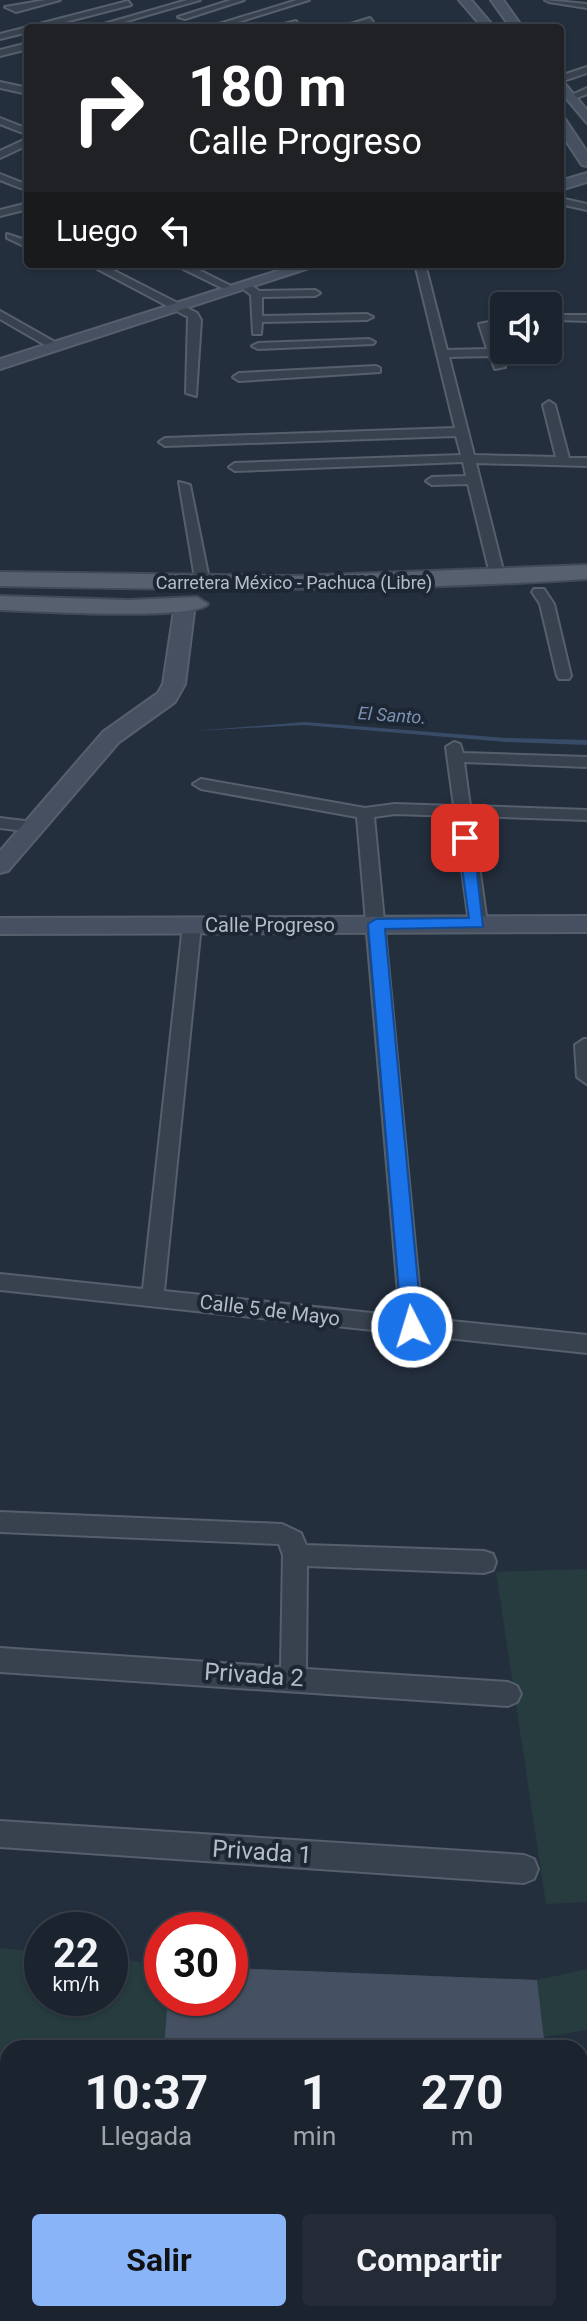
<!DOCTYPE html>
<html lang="es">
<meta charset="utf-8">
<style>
:root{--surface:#1b232e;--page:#242b36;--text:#f1f3f6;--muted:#a0a4aa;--line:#39404a;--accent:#8ab4f8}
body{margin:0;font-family:Roboto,sans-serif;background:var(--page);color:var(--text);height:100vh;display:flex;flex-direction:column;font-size:30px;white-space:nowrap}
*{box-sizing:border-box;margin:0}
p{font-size:26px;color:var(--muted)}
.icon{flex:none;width:44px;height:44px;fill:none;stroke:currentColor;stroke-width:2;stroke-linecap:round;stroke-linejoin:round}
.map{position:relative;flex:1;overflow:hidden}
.panel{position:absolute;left:0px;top:2040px;width:588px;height:282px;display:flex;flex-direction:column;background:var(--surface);border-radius:24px 24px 0 0;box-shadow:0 2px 6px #0004,0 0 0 2px var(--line)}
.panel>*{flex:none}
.banner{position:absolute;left:24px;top:24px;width:540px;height:244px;border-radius:8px;box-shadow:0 2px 6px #0004,0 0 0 2px var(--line);background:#202124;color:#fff;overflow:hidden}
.tools{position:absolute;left:490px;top:292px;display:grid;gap:16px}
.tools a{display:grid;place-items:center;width:72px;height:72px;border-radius:8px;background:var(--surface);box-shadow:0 2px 6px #0004,0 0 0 2px var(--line);font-size:40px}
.speed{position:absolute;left:24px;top:1912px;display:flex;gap:16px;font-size:40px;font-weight:700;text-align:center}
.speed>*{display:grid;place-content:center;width:104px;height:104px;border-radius:50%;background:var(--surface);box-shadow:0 2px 6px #0004,0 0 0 2px var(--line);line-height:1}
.speed small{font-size:20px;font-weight:400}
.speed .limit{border:12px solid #d22;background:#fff;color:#111}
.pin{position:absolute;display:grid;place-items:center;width:68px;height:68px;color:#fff;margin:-34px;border-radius:16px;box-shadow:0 4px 12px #0006}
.me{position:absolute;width:88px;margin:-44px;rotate:355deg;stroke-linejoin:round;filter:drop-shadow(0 0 6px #0008)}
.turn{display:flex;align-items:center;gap:28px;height:168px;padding:0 32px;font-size:36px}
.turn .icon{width:104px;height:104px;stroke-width:2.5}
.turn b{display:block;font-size:56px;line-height:68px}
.then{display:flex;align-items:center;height:76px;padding:0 32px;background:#0003;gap:16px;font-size:30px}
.eta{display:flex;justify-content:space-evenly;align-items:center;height:136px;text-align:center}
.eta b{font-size:48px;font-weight:700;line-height:56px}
.cta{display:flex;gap:16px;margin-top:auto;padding:16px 32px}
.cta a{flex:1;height:92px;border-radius:8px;background:var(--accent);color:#111;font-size:32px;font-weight:700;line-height:92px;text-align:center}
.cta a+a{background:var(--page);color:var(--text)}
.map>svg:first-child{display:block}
.green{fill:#263c3f}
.water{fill:#394c67}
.building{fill:#455162}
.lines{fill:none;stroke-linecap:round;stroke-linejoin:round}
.street-casing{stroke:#565f6c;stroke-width:4}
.secondary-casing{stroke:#565f6c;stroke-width:4}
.primary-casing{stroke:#414a57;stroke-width:4}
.street{fill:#38414e;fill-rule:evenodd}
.secondary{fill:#465061;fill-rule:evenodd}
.primary{fill:#56606e;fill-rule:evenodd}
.route{fill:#1a73e8;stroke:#114b97;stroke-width:2}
.labels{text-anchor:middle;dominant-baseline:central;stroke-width:8;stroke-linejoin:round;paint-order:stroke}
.far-street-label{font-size:18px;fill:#b4bcc9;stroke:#1d2633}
.far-water-label{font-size:18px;font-style:italic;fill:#7c92b1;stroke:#1d2633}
.street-label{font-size:20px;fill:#b4bcc9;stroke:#1d2633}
.near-street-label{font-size:24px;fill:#b4bcc9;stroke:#1d2633}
</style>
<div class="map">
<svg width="587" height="2321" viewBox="0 0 587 2321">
<rect width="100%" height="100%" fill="#242f3e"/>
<g class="green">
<polygon points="587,1569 587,1902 546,1904 496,1572"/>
<polygon points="0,1948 42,1952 42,1998 110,1998 110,1959 162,1964 162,1998 230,1998 230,1968 537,1980 587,1969 587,2030 544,2037 545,2048 8,2048 8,2314 367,2314 331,2321 0,2321"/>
</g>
<polygon class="water" points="305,722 506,738 587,740 587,745 506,742 304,725 194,731"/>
<polygon class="building" points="230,1968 537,1980 545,2048 164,2048 168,1998 230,1998"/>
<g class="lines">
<defs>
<g id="street">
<polygon points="46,0 60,0 16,12 5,7"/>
<polygon points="187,0 200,0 103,28 90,28"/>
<polygon points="231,0 244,0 185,19 178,17"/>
<polygon points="297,0 309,0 219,28 206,28"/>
<polygon points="545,0 587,4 587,8 549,2"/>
<polygon points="128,1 131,5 42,28 28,28 28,32 0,39 0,34"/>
<polygon points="370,18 373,22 343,28 344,26"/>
<polygon points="296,21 299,25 275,28 276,26"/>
<polygon points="28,43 28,49 0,56 0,50"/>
<polygon points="587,67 587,73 560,82 560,76"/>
<polygon points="0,82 28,88 28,94 0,88"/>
<polygon points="587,88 587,94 571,100 567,97"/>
<polygon points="0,118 28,129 28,135 0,124"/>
<polygon points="28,138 28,145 0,158 0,151"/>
<polygon points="0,174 28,185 28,191 0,180"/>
<polygon points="560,198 587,204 587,210 560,204"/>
<polygon points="28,203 28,209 0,216 0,210"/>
<polygon points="7,234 28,241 28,248 7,238"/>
<polygon points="88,264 101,264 197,313 201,320 196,396 186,393 188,317"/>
<polygon points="173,264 187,264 239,290 230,292"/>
<polygon points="415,264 425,264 447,350 487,349 479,324 489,322 505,367 495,369 490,356 449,357 474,455 556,457 543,405 549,401 555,405 569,458 587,458 587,466 476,463 505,578 503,581 491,578 468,484 432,485 426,481 432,477 466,476 463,462 235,471 229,467 235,463 461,455 456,436 165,446 159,442 165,438 455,428"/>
<polygon points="242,284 250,284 259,291 315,290 320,293 315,296 262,297 262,316 367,314 373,317 367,320 262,322 261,334 253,334 251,295 242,288"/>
<polygon points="0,311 60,345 62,347 52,349 0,319"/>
<polygon points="561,315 587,315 587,321 557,320 557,316"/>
<polygon points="369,339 375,342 373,344 258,349 252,346 258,343"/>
<polygon points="376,366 380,368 380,372 239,381 233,377 239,373"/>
<polygon points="179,482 190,485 210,584 203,588 196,584"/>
<polygon points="534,589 544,589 554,604 571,676 569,679 559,679 557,676 540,604 532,592"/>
<polygon points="454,742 460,744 463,753 587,757 587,767 464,762 470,806 587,810 587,820 472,816 487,923 478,929 469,923 455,816 395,814 374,817 422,1318 587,1335 587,1353 0,1290 0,1274 143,1289 183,925 192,919 201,925 164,1291 400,1316 357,817 201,789 193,784 201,779 365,808 395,804 454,806 446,747"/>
<polygon points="0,818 33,822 41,827 33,832 0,828"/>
<polygon points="584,1039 587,1039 587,1084 577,1077 575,1045"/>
<polygon points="0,1512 282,1524 301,1533 306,1545 484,1551 493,1554 496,1562 493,1570 484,1573 307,1566 306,1669 508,1682 517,1686 521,1694 517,1702 508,1706 0,1672 0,1648 281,1667 283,1555 279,1544 0,1532"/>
<polygon points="0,1821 524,1855 534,1859 538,1869 534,1879 524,1883 0,1847"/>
</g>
<g id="secondary">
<polygon points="459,0 471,0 495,28 483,28"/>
<polygon points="491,0 503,0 523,28 511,28"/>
<polygon points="560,78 587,110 587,123 560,91"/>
<polygon points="560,118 565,119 587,152 587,166 582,165 560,132"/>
<polygon points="587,173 587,182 560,190 560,181"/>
<polygon points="299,264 321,264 0,369 0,359"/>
<polygon points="185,598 195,604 185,684 175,702 119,742 8,871 0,873 0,851 103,732 158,693 163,684 175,604"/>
<polygon points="587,916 587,932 0,934 0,918"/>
</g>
<g id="primary">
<path d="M 587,565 L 587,579 C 391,592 196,590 0,586 L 0,572 L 294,576 Z"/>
<path d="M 0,596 L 128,600 L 197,597 L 208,604 C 196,621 30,611 0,610 Z"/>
</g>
</defs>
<use href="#street" class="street-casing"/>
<use href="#secondary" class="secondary-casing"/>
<use href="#primary" class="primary-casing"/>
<use href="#street" class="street"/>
<use href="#secondary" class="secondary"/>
<use href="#primary" class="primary"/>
</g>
<polygon class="route" points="465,834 473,838 483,927 385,929 422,1327 412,1335 402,1327 368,924 376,919 469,918 458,838"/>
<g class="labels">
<g class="far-street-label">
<text x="294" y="582">Carretera México - Pachuca (Libre)</text>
</g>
<g class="far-water-label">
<text transform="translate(392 715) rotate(4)">El Santo.</text>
</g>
<g class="street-label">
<text x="270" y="925">Calle Progreso</text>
<text transform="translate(270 1310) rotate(7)">Calle 5 de Mayo</text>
</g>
<g class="near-street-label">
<text transform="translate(254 1675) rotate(4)">Privada 2</text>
<text transform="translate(262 1852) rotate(4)">Privada 1</text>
</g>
</g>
</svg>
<div class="tools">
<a><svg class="icon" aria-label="sound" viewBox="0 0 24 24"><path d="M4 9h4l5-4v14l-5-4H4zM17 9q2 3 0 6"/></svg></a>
</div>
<div class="speed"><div>22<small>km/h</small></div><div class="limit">30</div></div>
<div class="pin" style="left:465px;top:838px;background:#d93025"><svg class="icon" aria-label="arrive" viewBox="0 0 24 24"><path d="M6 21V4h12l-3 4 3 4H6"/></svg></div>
<svg class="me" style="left:412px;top:1327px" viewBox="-20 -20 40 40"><circle r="17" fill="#1a73e8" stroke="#fff" stroke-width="3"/><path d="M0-11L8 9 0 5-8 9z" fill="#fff"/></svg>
<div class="banner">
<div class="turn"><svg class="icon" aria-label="right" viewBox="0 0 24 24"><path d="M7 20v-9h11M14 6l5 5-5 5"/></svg><div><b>180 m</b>Calle Progreso</div></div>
<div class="then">Luego<svg class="icon" aria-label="left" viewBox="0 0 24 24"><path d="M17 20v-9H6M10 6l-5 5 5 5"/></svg></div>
</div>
<section class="panel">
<div class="eta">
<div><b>10:37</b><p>Llegada</p></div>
<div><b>1</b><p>min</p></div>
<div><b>270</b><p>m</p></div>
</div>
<div class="cta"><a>Salir</a><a>Compartir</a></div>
</section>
</div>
